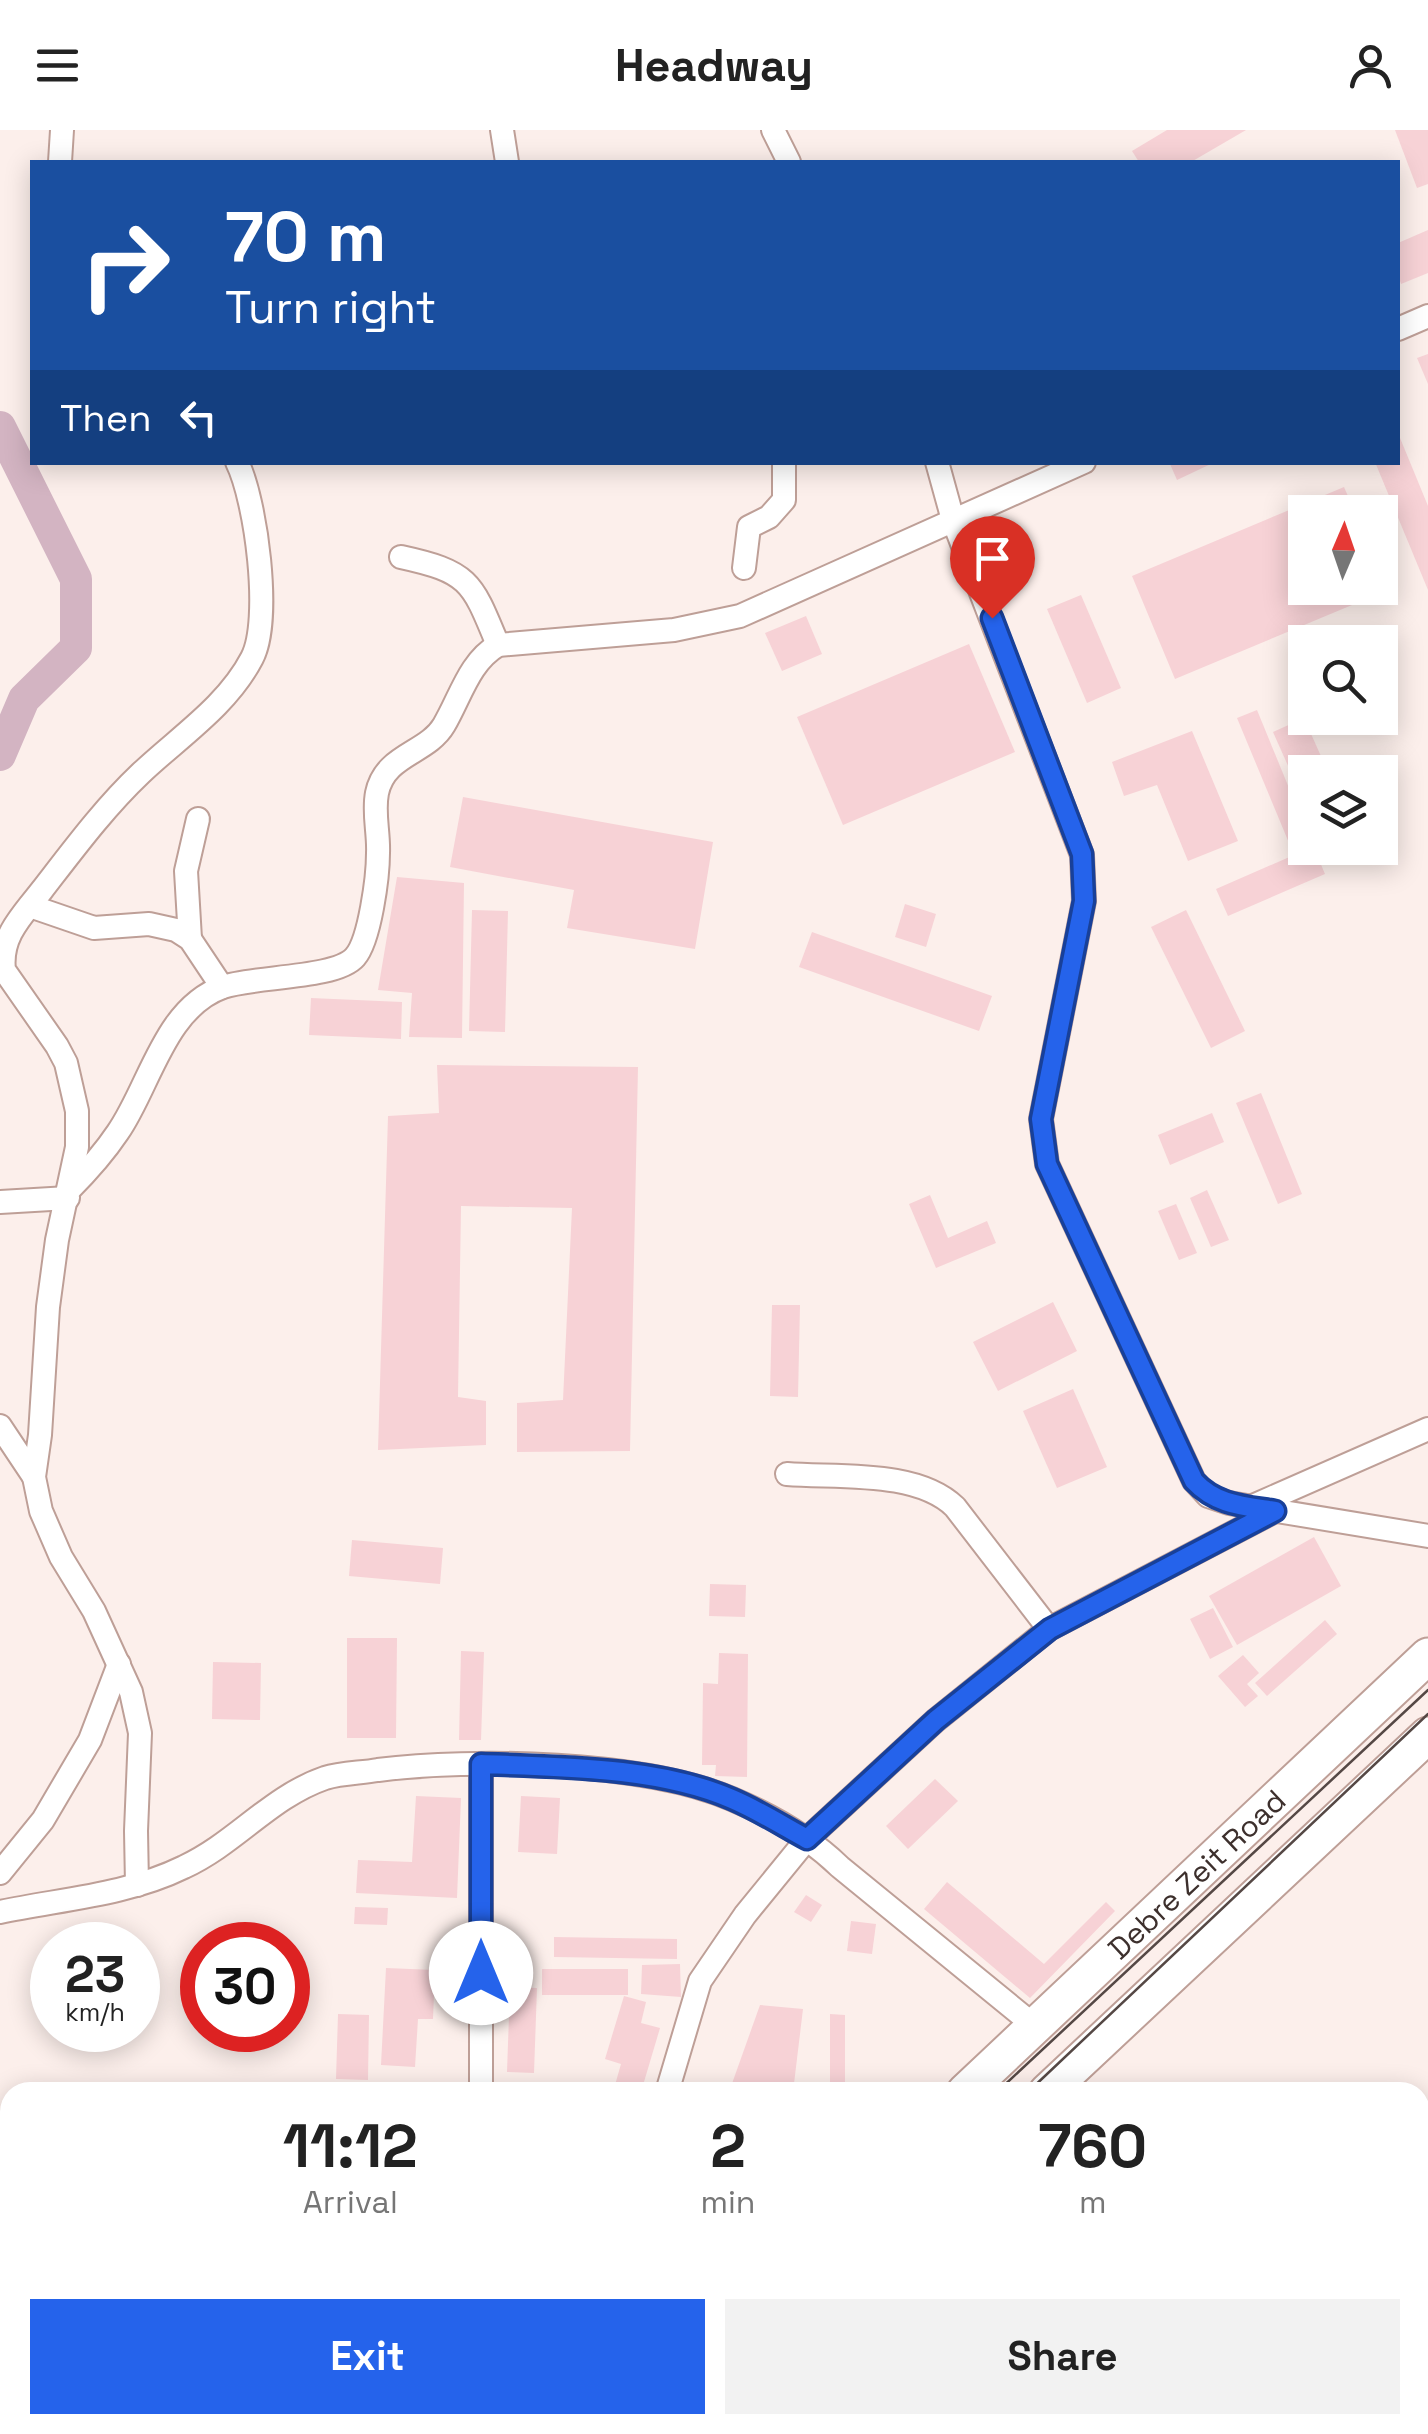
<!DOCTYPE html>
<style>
:root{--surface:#fff;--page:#f2f2f2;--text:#222;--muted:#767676;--accent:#2563eb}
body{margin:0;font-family:"Space Grotesk",sans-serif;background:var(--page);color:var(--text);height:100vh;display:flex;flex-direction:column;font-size:38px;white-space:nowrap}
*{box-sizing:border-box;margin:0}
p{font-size:32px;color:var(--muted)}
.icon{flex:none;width:55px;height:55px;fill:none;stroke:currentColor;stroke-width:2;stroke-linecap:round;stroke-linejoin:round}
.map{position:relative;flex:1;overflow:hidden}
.side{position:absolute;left:0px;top:1952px;width:1430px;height:352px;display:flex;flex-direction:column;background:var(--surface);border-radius:30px 30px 0 0;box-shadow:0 5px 25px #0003}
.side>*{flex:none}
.hud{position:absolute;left:30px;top:30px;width:1370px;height:305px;border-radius:0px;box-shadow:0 5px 25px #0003;background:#1a4fa0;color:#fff;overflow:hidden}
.needle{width:65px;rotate:2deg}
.controls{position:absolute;left:1288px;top:365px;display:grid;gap:20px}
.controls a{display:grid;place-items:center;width:110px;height:110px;border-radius:0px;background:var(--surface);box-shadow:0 5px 25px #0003;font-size:50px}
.speed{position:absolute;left:30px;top:1792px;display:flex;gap:20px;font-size:50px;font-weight:700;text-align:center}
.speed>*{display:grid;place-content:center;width:130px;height:130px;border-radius:50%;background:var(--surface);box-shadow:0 5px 25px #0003;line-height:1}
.speed small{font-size:25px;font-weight:400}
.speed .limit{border:15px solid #d22;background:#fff;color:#111}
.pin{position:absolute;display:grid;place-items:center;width:85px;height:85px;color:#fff;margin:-102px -42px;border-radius:50% 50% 50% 0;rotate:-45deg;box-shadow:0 0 10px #0007}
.pin .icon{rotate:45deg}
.me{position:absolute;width:110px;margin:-55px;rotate:0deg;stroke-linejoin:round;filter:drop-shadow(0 0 8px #0008)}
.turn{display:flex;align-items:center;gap:35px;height:210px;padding:0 30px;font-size:45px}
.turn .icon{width:130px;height:130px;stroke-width:2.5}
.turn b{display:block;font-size:70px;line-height:85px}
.then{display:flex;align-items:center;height:95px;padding:0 30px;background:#0003;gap:20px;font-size:38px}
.eta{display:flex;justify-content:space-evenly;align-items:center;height:170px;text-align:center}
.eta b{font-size:60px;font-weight:800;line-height:70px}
.button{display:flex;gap:20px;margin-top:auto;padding:20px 30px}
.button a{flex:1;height:115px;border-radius:0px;background:var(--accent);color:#fff;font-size:40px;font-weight:800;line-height:115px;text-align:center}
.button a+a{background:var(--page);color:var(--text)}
header{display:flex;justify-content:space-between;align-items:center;height:130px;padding:0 30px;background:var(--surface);font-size:45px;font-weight:800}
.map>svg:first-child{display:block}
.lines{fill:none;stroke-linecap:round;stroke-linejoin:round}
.river{stroke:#d3b4c2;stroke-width:32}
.building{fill:#f7d2d6}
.street-casing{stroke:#be9f97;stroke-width:26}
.primary-casing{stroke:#be9f97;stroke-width:39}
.street{stroke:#fff;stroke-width:22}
.primary{stroke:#fff;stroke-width:35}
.tram{stroke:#554845;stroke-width:2.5}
.route-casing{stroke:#184099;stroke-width:25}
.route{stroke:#2563eb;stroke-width:18}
.labels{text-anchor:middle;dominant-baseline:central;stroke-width:8;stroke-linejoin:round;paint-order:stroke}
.street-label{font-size:30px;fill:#3d302d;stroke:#fff}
</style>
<header><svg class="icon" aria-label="menu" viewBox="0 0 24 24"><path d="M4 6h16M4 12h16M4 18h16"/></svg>Headway<svg class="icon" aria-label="person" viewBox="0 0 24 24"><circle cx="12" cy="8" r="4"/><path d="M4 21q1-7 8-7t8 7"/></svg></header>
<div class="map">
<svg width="1428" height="2304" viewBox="0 0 1428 2304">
<rect width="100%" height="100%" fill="#fcefeb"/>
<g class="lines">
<polyline class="river" points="0,297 76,449 76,518 24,569 0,625"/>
</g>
<g class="building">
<polygon points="1167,0 1246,0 1191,32 1139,32 1132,21"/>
<polygon points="1395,0 1428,0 1428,54 1417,58"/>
<polygon points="1428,100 1428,143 1401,154 1398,145 1398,113"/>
<polygon points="1428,224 1428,254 1417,228"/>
<polygon points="1398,303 1428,376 1428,460 1375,332 1398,332"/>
<polygon points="1172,332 1215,332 1177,350 1170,334"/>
<polygon points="1344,357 1355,382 1305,382 1305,458 1380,458 1380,441 1388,460 1175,549 1132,446"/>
<polygon points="1081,465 1121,558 1087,573 1047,479"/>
<polygon points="806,486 822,524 782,541 765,503"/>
<polygon points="969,514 1015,622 843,695 797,587"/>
<polygon points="1257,580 1305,697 1305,718 1314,718 1325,744 1228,786 1216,759 1294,725 1237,588"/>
<polygon points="1304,588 1328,642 1305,642 1305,674 1273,602"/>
<polygon points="1192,601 1238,711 1188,731 1157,655 1124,666 1112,632"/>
<polygon points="463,667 713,712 695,819 567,798 574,760 450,737"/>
<polygon points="397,747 464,753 462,908 409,907 412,863 378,860"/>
<polygon points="905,774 936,784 926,817 895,807"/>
<polygon points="472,780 508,781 505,902 469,901"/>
<polygon points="1186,780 1245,901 1211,918 1151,797"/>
<polygon points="812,802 992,866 979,901 799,837"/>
<polygon points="311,868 402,872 401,909 309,905"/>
<polygon points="437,935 638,937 630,1321 517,1322 517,1273 563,1270 572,1078 461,1076 458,1267 486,1271 486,1315 378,1320 388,986 439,983"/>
<polygon points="1261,963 1302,1064 1278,1074 1236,973"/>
<polygon points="1212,983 1224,1012 1170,1035 1158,1005"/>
<polygon points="1207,1060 1229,1110 1211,1117 1190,1068"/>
<polygon points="930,1065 948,1108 987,1091 996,1113 936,1138 909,1074"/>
<polygon points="1176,1074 1197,1123 1179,1130 1158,1081"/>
<polygon points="1053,1172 1077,1221 998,1261 973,1212"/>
<polygon points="772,1175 800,1175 798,1267 770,1266"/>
<polygon points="1073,1259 1107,1337 1057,1358 1023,1281"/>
<polygon points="1314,1407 1341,1456 1237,1515 1209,1466"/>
<polygon points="352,1410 443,1418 440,1454 349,1446"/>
<polygon points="710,1454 746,1455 745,1487 709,1486"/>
<polygon points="1213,1478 1233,1517 1210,1529 1190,1489"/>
<polygon points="1325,1490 1337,1504 1267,1566 1255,1553"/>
<polygon points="347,1508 397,1508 396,1608 347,1608"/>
<polygon points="461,1521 484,1522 481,1610 459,1610"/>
<polygon points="719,1523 748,1524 747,1647 715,1646 716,1635 702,1635 703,1553 718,1554"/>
<polygon points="1243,1525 1259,1543 1247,1554 1258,1566 1245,1577 1218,1546"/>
<polygon points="213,1532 261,1533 260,1590 212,1589"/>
<polygon points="935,1649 958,1671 908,1719 886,1696"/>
<polygon points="416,1666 461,1668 457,1768 356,1763 358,1730 412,1732"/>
<polygon points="521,1666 560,1668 557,1724 518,1722"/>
<polygon points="947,1752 1044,1834 1106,1772 1115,1781 1030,1868 924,1779"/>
<polygon points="806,1765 822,1775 811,1792 794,1782"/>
<polygon points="355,1777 388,1778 387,1795 354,1794"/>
<polygon points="851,1791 876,1794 872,1824 847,1821"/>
<polygon points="554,1807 677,1809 677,1829 554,1827"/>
<polygon points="680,1834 681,1867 641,1864 642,1835"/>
<polygon points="386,1838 435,1840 433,1889 418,1889 415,1937 381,1935"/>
<rect x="542" y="1839" width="86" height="26"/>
<polygon points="510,1857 537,1858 534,1943 507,1942"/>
<polygon points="624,1866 646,1872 641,1893 660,1898 641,1962 613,1962 621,1934 605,1929"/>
<polygon points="760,1875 803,1879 793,1962 729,1962"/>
<polygon points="338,1884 369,1885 368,1950 336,1949"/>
<polygon points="830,1884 845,1885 845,1962 830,1962"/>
<polygon points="510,1953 539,1954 539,1962 510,1962"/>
<polygon points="21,2295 48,2295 45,2304 18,2304"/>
</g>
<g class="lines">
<defs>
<g id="street">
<polyline points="502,0 507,32"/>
<polyline points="773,0 789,32"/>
<polyline points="60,32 62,0"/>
<polyline points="1398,199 1428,186"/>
<polyline points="937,332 953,390 1082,725 1084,771 1041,989 1047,1034 1194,1351 1208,1366 1229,1373 1428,1406"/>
<path d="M 401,427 C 470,442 472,452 498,515"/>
<polyline points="744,438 749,397 769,387 784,370 784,332"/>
<polyline points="30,776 94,798 149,794 176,800 190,809 222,857"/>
<polyline points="190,809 186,741 198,689"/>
<path d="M 69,1060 C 87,1042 104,1023 118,1002 C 150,956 164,878 223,857 C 253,846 336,849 355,827 C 370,810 378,746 378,723 C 379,703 373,683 377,663 C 385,624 427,624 444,595 C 461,566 469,532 498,515 L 674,500 L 740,486 L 1084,332"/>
<polyline points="0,1072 68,1068"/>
<polyline points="0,1296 34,1347"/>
<path d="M 787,1344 C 839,1348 917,1340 955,1377 L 1049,1499"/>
<polyline points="1253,1376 1428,1299"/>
<polyline points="0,1743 43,1690 90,1610 119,1534"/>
<path d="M 137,1755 L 136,1701 L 140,1603 L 131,1562 L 94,1481 L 61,1427 L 41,1381 L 34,1347 L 40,1305 L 48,1177 L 57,1110 L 77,1017 L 77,981 L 66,933 L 57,916 L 4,840 C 0,806 22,786 42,760 C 73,720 104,678 141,643 C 179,607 227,576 252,528 C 272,490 256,370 237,332"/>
<path d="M 0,1782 C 62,1769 127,1765 184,1737 C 236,1713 270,1667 325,1648 C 341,1643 361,1643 378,1640 C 473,1628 643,1631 732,1669 C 770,1685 810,1708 840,1737 L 1036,1897"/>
<polyline points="481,1962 481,1634"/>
<polyline points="667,1962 700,1851 745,1785 807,1709 936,1590 1049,1499 1275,1381"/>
<polyline points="0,2266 10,2269"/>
<polyline points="266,2295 267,2304"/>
<polyline points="315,2295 473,2304"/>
<polyline points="633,2295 633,2304"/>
</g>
<g id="primary">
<path id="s1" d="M 965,1962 L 1428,1526"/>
<polyline points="1047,1962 1428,1605"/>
<polyline points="779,2295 779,2304"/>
<polyline points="844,2304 845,2295"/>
</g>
</defs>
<use href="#street" class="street-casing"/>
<use href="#primary" class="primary-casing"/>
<use href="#street" class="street"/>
<use href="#primary" class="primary"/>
<g class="tram">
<polyline points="997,1962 1428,1560"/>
<polyline points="1028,1962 1428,1584"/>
<polyline points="809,2304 810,2295"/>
<polyline points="830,2304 831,2295"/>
</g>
</g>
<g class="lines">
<defs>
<path id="route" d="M 481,1843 L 481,1634 C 561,1637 659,1637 732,1669 C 758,1680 783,1696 807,1709 L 936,1590 L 1050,1499 L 1275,1381 C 1244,1376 1216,1375 1194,1351 L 1047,1034 L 1041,989 L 1084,771 L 1082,724 L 992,488"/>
</defs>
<use href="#route" class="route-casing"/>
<use href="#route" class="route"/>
</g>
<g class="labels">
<g class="street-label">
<text stroke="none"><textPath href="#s1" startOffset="318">Debre Zeit Road</textPath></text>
</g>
</g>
</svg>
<div class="controls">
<a><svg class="needle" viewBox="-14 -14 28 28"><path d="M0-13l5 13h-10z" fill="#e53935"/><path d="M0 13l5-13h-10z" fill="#767676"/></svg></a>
<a><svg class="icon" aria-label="search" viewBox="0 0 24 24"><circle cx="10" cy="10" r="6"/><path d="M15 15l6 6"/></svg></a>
<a><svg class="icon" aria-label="layers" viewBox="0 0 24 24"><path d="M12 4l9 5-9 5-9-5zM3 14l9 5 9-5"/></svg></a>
</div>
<div class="speed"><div>23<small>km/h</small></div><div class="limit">30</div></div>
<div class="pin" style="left:992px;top:488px;background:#d93025"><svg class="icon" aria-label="arrive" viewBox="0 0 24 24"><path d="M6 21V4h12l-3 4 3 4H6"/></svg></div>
<svg class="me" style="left:481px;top:1843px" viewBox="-20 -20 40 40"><circle r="19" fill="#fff"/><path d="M0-13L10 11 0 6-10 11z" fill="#2563eb"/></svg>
<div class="hud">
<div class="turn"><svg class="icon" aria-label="right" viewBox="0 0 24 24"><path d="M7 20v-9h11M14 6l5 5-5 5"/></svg><div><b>70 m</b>Turn right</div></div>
<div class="then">Then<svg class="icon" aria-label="left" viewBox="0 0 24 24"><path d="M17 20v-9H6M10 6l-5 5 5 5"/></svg></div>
</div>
<section class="side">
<div class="eta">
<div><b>11:12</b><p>Arrival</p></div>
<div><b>2</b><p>min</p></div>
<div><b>760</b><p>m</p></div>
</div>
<div class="button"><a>Exit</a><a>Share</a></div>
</section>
</div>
